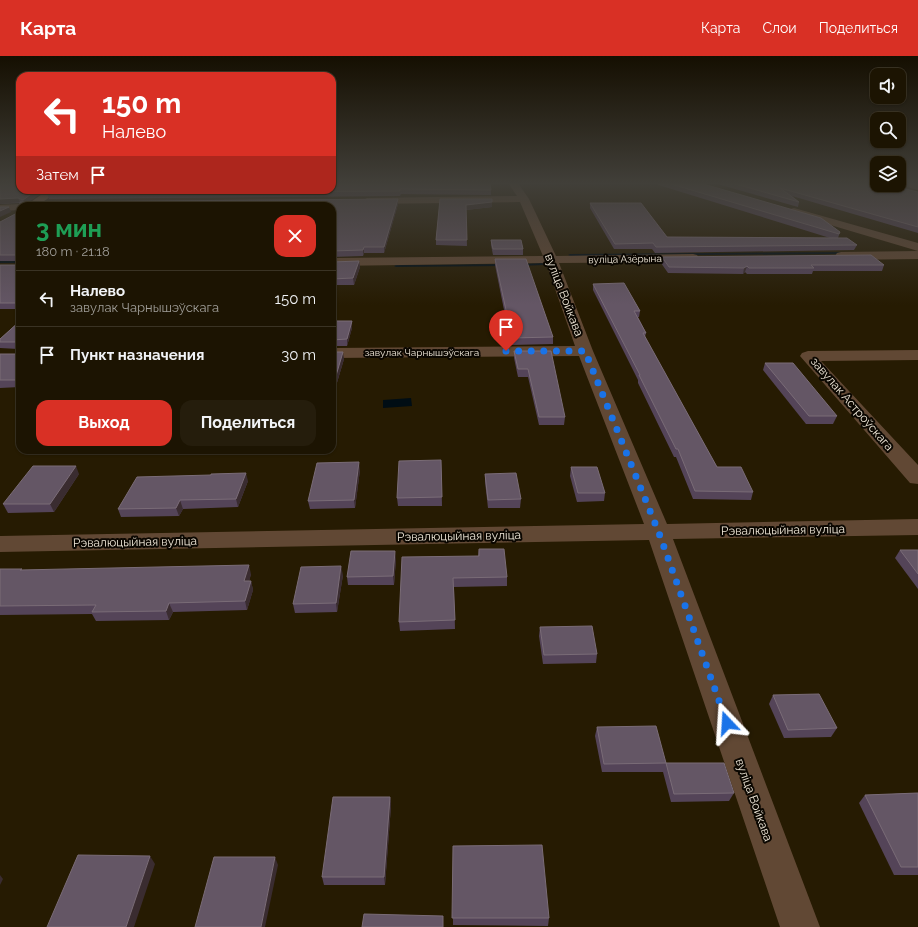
<!DOCTYPE html>
<html lang="ru">
<meta charset="utf-8">
<style>
:root{--surface:#1c1402;--page:#251d0c;--text:#f1f3f6;--muted:#a09e99;--line:#3a3324;--accent:#d93025}
body{margin:0;font-family:Raleway,sans-serif;background:var(--page);color:var(--text);height:100vh;display:flex;flex-direction:column;font-size:15px;white-space:nowrap}
*{box-sizing:border-box;margin:0}
p{font-size:13px;color:var(--muted)}
.icon{flex:none;width:22px;height:22px;fill:none;stroke:currentColor;stroke-width:2;stroke-linecap:round;stroke-linejoin:round}
.map{position:relative;flex:1;overflow:hidden}
.details{position:absolute;left:16px;top:146px;width:320px;height:252px;display:flex;flex-direction:column;background:var(--surface);border-radius:12px;box-shadow:0 1px 3px #0004,0 0 0 1px var(--line)}
.details>*{flex:none}
.hud{position:absolute;left:16px;top:16px;width:320px;height:122px;border-radius:12px;box-shadow:0 1px 3px #0004,0 0 0 1px var(--line);background:#d93025;color:#fff;overflow:hidden}
.controls{position:absolute;left:870px;top:12px;display:grid;gap:8px}
.controls a{display:grid;place-items:center;width:36px;height:36px;border-radius:8px;background:var(--surface);box-shadow:0 1px 3px #0004,0 0 0 1px var(--line);font-size:20px}
.pin{position:absolute;display:grid;place-items:center;width:34px;height:34px;color:#fff;margin:-41px -17px;border-radius:50% 50% 50% 0;rotate:-45deg;box-shadow:0 0 4px #0007}
.pin .icon{rotate:45deg}
.me{position:absolute;width:44px;margin:-22px;rotate:340deg;stroke-linejoin:round;filter:drop-shadow(0 0 3px #0008)}
.turn{display:flex;align-items:center;gap:14px;height:84px;padding:0 20px;font-size:18px}
.turn .icon{width:52px;height:52px;stroke-width:2.5}
.turn b{display:block;font-size:28px;line-height:34px}
.then{display:flex;align-items:center;height:38px;padding:0 20px;background:#0003;gap:8px;font-size:15px}
.round{display:grid;place-items:center;flex:none;width:42px;height:42px;border-radius:12px;background:var(--page)}
.overview{display:flex;align-items:center;justify-content:space-between;height:68px;padding:0 20px}
h1{font-size:24px;font-weight:700;line-height:30px;color:#1e9e55}
.primary-button{display:flex;gap:8px;margin-top:auto;padding:8px 20px}
.primary-button a{flex:1;height:46px;border-radius:12px;background:var(--accent);color:#fff;font-size:16px;font-weight:700;line-height:46px;text-align:center}
.primary-button a+a{background:var(--page);color:var(--text)}
ul{padding:0;list-style:none}
li{display:flex;align-items:center;gap:12px;height:56px;padding:0 20px;border-top:1px solid var(--line)}
li div{flex:1}
li b{display:block;font-size:15px}
li em{font-style:normal}
header{display:flex;align-items:center;gap:24px;box-sizing:border-box;height:56px;padding:0 20px;background:var(--accent);color:#fff}
header strong{font-size:19px}
nav{display:flex;gap:22px;margin-inline-start:auto;font-size:14px}
.map>svg:first-child{display:block}
.water{fill:#000d14}
.lines{fill:none;stroke-linecap:round;stroke-linejoin:round}
.stream{fill:#000d14;fill-rule:evenodd}
.street{fill:#614834;fill-rule:evenodd}
.secondary{fill:#875f3f;fill-rule:evenodd}
.wall{fill:#544458}
.shaded-wall{fill:#3a2c30}
.building{fill:#645665;stroke:#7a6c77}
.route{stroke:#1a73e8;stroke-width:7;stroke-dasharray:0 12.6}
.labels{text-anchor:middle;dominant-baseline:central;stroke-width:4;stroke-linejoin:round;paint-order:stroke}
.far-street-label{font-size:10px;fill:#efe7d8;stroke:#0b0701}
.street-label{font-size:12px;fill:#efe7d8;stroke:#0b0701}
</style>
<header>
<strong>Карта</strong>
<nav><a>Карта</a><a>Слои</a><a>Поделиться</a></nav>
</header>
<div class="map">
<svg width="918" height="871" viewBox="0 0 918 871">
<rect width="100%" height="100%" fill="#261b02"/>
<polygon class="water" points="411,342 412,350 383,352 383,344"/>
<g class="lines">
<g class="stream">
<polygon points="848,196 850,196 850,198 570,200 568,199 570,198"/>
<rect x="0" y="205" width="20" height="2"/>
<polygon points="542,207 544,208 544,209 519,210 517,209 519,208"/>
<polygon points="505,208 507,209 507,210 396,211 394,210 396,209"/>
</g>
<g class="street">
<polygon points="508,127 518,127 529,143 556,200 693,198 697,199 699,202 697,205 693,206 559,207 593,295 667,468 918,463 918,479 673,483 820,871 780,871 649,484 0,496 0,480 644,468 579,300 332,302 332,292 575,290 546,207 332,210 332,202 543,200 520,146 367,148 362,145 367,142 517,140"/>
<polygon points="899,127 918,128 918,134 900,129"/>
<polygon points="20,148 24,150 20,150 20,154 0,155 0,149"/>
<polygon points="794,152 918,187 918,195 790,157 789,155 790,153"/>
<polygon points="918,195 918,203 841,204 837,203 835,200 837,197 841,196"/>
<polygon points="918,294 918,304 821,305 918,409 918,428 910,427 800,300 802,297 808,295"/>
</g>
<polygon class="secondary" points="48,134 60,134 37,150 25,150"/>
</g>
<g class="wall">
<polygon points="0,127 46,134 28,146 398,143 398,148 384,197 364,197 363,200 332,201 332,150 20,150 20,253 0,253 0,209 19,209 19,205 0,205 0,166 19,156 20,147 0,148"/>
<polygon points="332,127 491,134 491,139 401,138 400,140 49,143 47,138"/>
<polygon points="652,127 700,127 840,176 838,182 857,189 854,194 655,197 652,193 614,193 590,152 590,147 667,181 830,182"/>
<polygon points="714,127 877,127 918,136 918,177 792,140 799,146 798,151"/>
<polygon points="440,143 492,151 466,154 467,190 436,189 436,184"/>
<polygon points="491,184 523,193 523,199 493,199 491,189"/>
<polygon points="662,201 884,209 882,215 813,215 812,218 747,218 745,216 743,218 668,217 661,207"/>
<polygon points="495,203 553,281 553,288 511,289 495,209"/>
<polygon points="359,205 360,211 354,229 332,229 332,206"/>
<polygon points="593,228 640,255 639,261 638,261 646,277 645,281 717,411 753,436 751,444 693,443 676,401 674,401 638,327 638,324 593,234"/>
<polygon points="20,265 20,331 0,332 0,298 18,298 18,293 0,292 0,283"/>
<polygon points="332,265 352,265 352,272 347,290 332,290"/>
<polygon points="514,295 565,361 564,369 539,369 528,321 518,321 514,302"/>
<polygon points="332,296 344,303 336,330 332,330"/>
<polygon points="765,307 837,360 833,368 806,368 763,314"/>
<polygon points="441,404 442,450 398,450 397,442"/>
<polygon points="571,411 605,437 604,445 577,446 570,420"/>
<polygon points="360,414 355,452 310,453 308,445"/>
<polygon points="79,418 54,456 8,457 3,448"/>
<polygon points="485,418 521,443 520,452 488,452 485,426"/>
<polygon points="248,425 238,451 183,453 179,460 121,461 118,453"/>
<polygon points="479,493 507,521 507,530 454,531 455,573 400,575 399,566 478,500"/>
<polygon points="900,494 918,494 918,533 895,502"/>
<polygon points="396,503 394,529 348,529 347,521"/>
<polygon points="0,513 22,514 251,518 249,525 251,525 253,534 247,554 173,556 169,564 96,565 92,558 0,559"/>
<polygon points="343,519 337,556 295,557 293,548"/>
<polygon points="540,571 597,598 596,607 543,608 539,580"/>
<polygon points="773,639 837,672 831,681 784,682 769,648"/>
<polygon points="597,671 666,707 734,737 729,745 671,746 663,716 602,716 595,680"/>
<polygon points="918,737 918,819 894,819 859,747 865,739"/>
<polygon points="390,741 391,750 385,829 324,829 322,821"/>
<polygon points="453,790 549,862 548,870 453,869"/>
</g>
<g class="shaded-wall">
<polygon points="37,134 46,134 24,149 23,144"/>
<polygon points="18,142 20,146 0,148 0,143"/>
<polygon points="398,143 398,148 384,197 384,191"/>
<polygon points="492,146 492,151 465,154 466,149"/>
<polygon points="9,151 11,156 0,161 0,155"/>
<polygon points="364,191 364,197 363,200 363,194"/>
<polygon points="359,205 360,211 354,229 353,222"/>
<polygon points="747,210 745,216 743,218 744,212"/>
<polygon points="352,265 352,272 347,290 347,283"/>
<polygon points="343,296 344,303 336,330 335,323"/>
<polygon points="359,406 360,414 355,452 354,444"/>
<polygon points="76,410 79,418 54,456 50,448"/>
<polygon points="246,417 248,425 238,451 236,443"/>
<polygon points="180,444 183,453 179,460 176,452"/>
<polygon points="395,495 396,503 394,529 393,520"/>
<polygon points="249,509 251,518 247,534 244,525"/>
<polygon points="341,510 343,519 337,556 336,547"/>
<polygon points="251,525 253,534 247,554 245,545"/>
<polygon points="169,547 173,556 169,564 166,555"/>
<polygon points="390,741 391,750 385,829 384,821"/>
<polygon points="150,800 155,808 134,871 126,871"/>
<polygon points="275,801 278,809 265,871 261,871"/>
<polygon points="0,819 3,823 0,829"/>
</g>
<g class="building">
<polygon points="0,127 20,127 20,134 37,134 23,144 18,142 0,143"/>
<polygon points="332,127 490,127 491,134 400,133 400,135 47,138 54,134 332,134"/>
<polygon points="668,127 700,127 821,162 840,176 839,178"/>
<polygon points="732,127 877,127 877,129 889,129 918,136 918,171 780,132 799,146"/>
<polygon points="398,143 384,191 364,191 363,194 332,195 332,150 20,150 20,247 0,247 0,209 19,209 19,199 0,199 0,166 19,156 20,146"/>
<polygon points="440,143 492,143 492,146 466,149 467,184 436,184"/>
<polygon points="590,147 641,147 667,181 847,182 857,189 656,191 653,187 615,188"/>
<polygon points="0,151 9,151 0,155"/>
<polygon points="491,184 521,184 523,193 493,193"/>
<polygon points="871,199 884,209 811,209 814,212 749,212 747,210 744,212 669,211 662,201"/>
<polygon points="495,203 526,203 553,281 512,282"/>
<polygon points="359,205 353,222 332,223 332,206"/>
<polygon points="624,227 640,255 634,255 646,277 643,277 717,411 741,411 753,436 695,435 678,393 676,393 639,319 640,319 593,228"/>
<polygon points="20,265 20,324 0,324 0,298 18,298 18,286 0,286 0,283"/>
<polygon points="332,265 352,265 347,283 332,284"/>
<polygon points="514,295 551,295 565,361 539,361 528,313 518,313"/>
<polygon points="332,296 343,296 335,323 332,323"/>
<polygon points="765,307 793,307 837,360 809,360"/>
<polygon points="441,404 442,441 397,442 399,405"/>
<polygon points="359,406 354,444 308,445 317,407"/>
<polygon points="33,410 76,410 50,448 3,448"/>
<polygon points="571,411 597,411 605,437 578,437"/>
<polygon points="246,417 236,443 180,444 176,452 118,453 137,421 211,419 211,418"/>
<polygon points="516,417 521,443 488,444 485,418"/>
<polygon points="479,493 504,493 507,521 453,522 455,564 399,566 402,501 479,500"/>
<polygon points="900,494 918,494 918,518"/>
<polygon points="351,495 395,495 393,520 347,521"/>
<polygon points="249,509 244,525 251,525 245,545 169,547 166,555 92,556 96,549 0,550 0,513 22,513 20,514"/>
<polygon points="341,510 336,547 293,548 301,511"/>
<polygon points="592,570 597,598 544,599 540,571"/>
<polygon points="819,638 837,672 788,674 773,639"/>
<polygon points="656,670 666,707 604,708 597,671"/>
<polygon points="666,707 724,707 734,737 674,738"/>
<polygon points="918,737 918,811 901,811 865,739"/>
<polygon points="333,741 390,741 384,821 322,821"/>
<polygon points="542,789 549,862 452,862 453,790"/>
<polygon points="78,799 150,800 126,871 47,871"/>
<polygon points="214,801 275,801 261,871 195,871"/>
<polygon points="364,858 443,860 443,871 362,871"/>
</g>
<linearGradient id="sky" x2="0" y2="1"><stop stop-color="#150f01"/><stop offset="0.51" stop-color="#413f39"/><stop offset="1" stop-color="#413f39" stop-opacity="0"/></linearGradient>
<rect width="918" height="249" fill="url(#sky)"/>
<g class="lines">
<polyline class="route" points="506,295 585,295 659,477 727,667"/>
</g>
<g class="labels">
<g class="far-street-label">
<text transform="translate(625 203) rotate(-1)">вуліца Азёрына</text>
<text x="422" y="296">завулак Чарнышэўскага</text>
</g>
<g class="street-label">
<text transform="translate(564 239) rotate(69)">вуліца Войкава</text>
<text transform="translate(852 348) rotate(49)">завулак Астроўскага</text>
<text transform="translate(783 474) rotate(-1)">Рэвалюцыйная вуліца</text>
<text transform="translate(459 480) rotate(-1)">Рэвалюцыйная вуліца</text>
<text transform="translate(135 486) rotate(-1)">Рэвалюцыйная вуліца</text>
<text transform="translate(754 744) rotate(70)">вуліца Войкава</text>
</g>
</g>
</svg>
<div class="controls">
<a><svg class="icon" aria-label="sound" viewBox="0 0 24 24"><path d="M4 9h4l5-4v14l-5-4H4zM17 9q2 3 0 6"/></svg></a>
<a><svg class="icon" aria-label="search" viewBox="0 0 24 24"><circle cx="10" cy="10" r="6"/><path d="M15 15l6 6"/></svg></a>
<a><svg class="icon" aria-label="layers" viewBox="0 0 24 24"><path d="M12 4l9 5-9 5-9-5zM3 14l9 5 9-5"/></svg></a>
</div>
<div class="pin" style="left:506px;top:295px;background:#d93025"><svg class="icon" aria-label="arrive" viewBox="0 0 24 24"><path d="M6 21V4h12l-3 4 3 4H6"/></svg></div>
<svg class="me" style="left:727px;top:667px" viewBox="-20 -20 40 40"><path d="M0-17L14 15 0 8-14 15z" fill="#1a73e8" stroke="#fff" stroke-width="4"/></svg>
<div class="hud">
<div class="turn"><svg class="icon" aria-label="left" viewBox="0 0 24 24"><path d="M17 20v-9H6M10 6l-5 5 5 5"/></svg><div><b>150 m</b>Налево</div></div>
<div class="then">Затем<svg class="icon" aria-label="arrive" viewBox="0 0 24 24"><path d="M6 21V4h12l-3 4 3 4H6"/></svg></div>
</div>
<section class="details">
<div class="overview"><div><h1>3 мин</h1><p>180 m · 21:18</p></div><a class="round" style="background:#d93025;color:#fff"><svg class="icon" aria-label="close" viewBox="0 0 24 24"><path d="M6 6l12 12M18 6L6 18"/></svg></a></div>
<ul>
<li><svg class="icon" aria-label="left" viewBox="0 0 24 24"><path d="M17 20v-9H6M10 6l-5 5 5 5"/></svg><div><b>Налево</b><p>завулак Чарнышэўскага</p></div><em>150 m</em></li>
<li><svg class="icon" aria-label="arrive" viewBox="0 0 24 24"><path d="M6 21V4h12l-3 4 3 4H6"/></svg><div><b>Пункт назначения</b></div><em>30 m</em></li>
</ul>
<div class="primary-button"><a>Выход</a><a>Поделиться</a></div>
</section>
</div>
